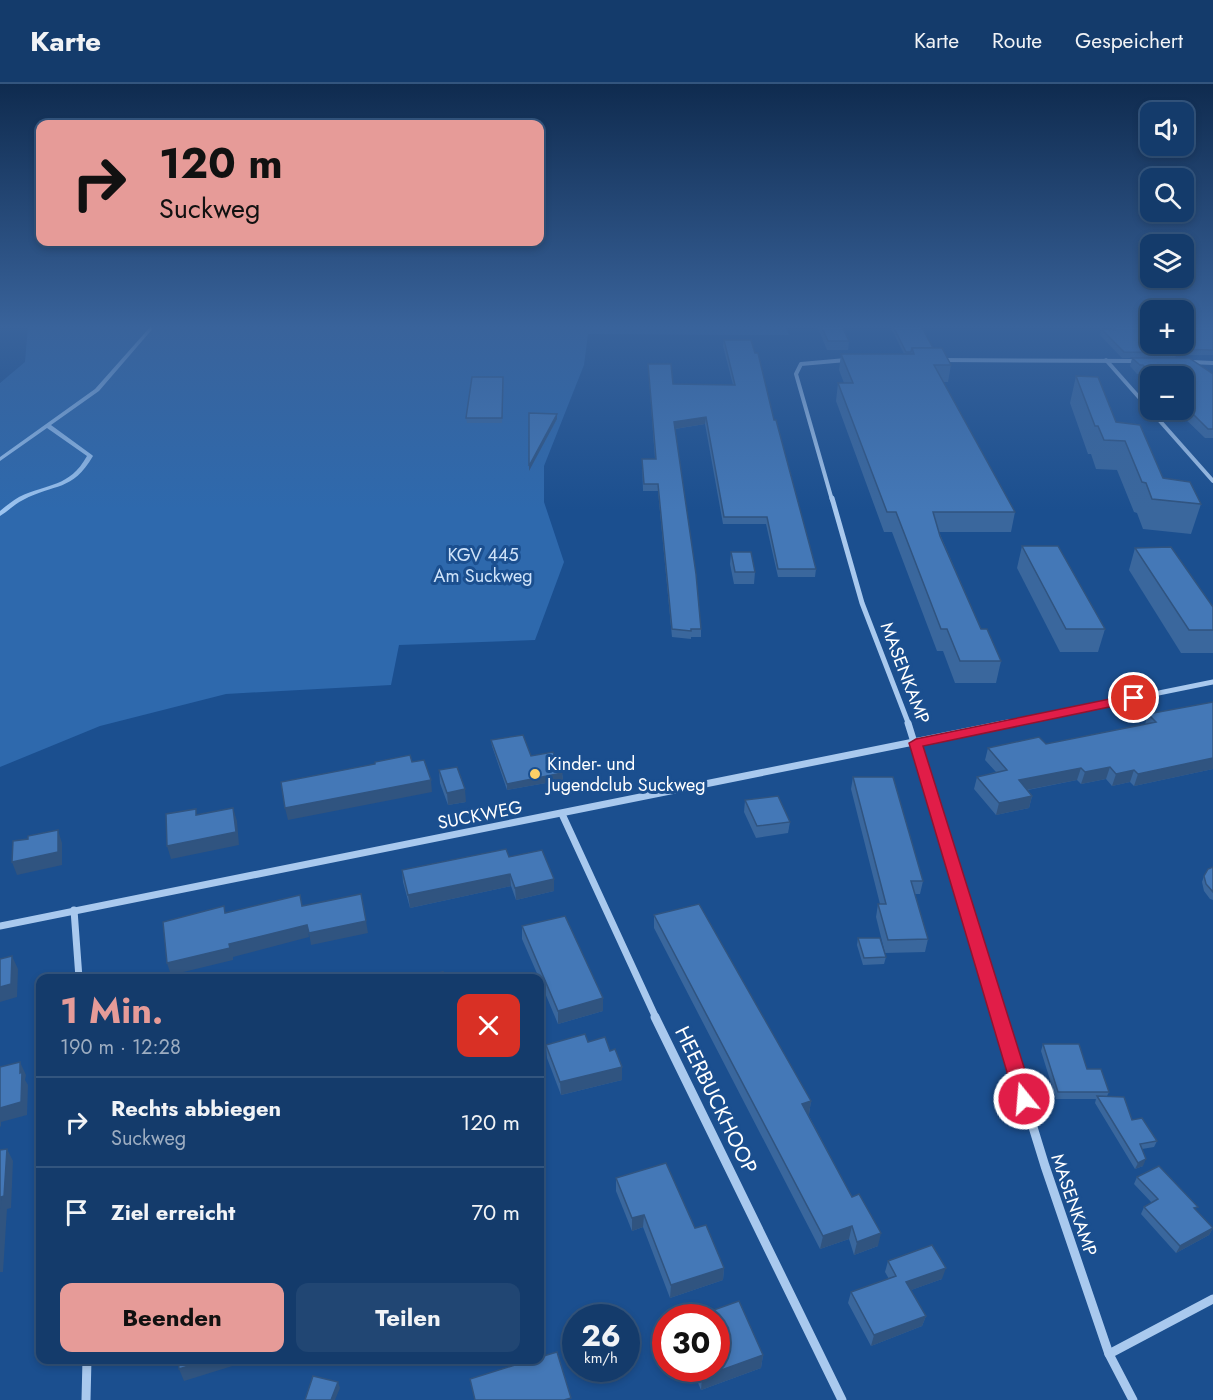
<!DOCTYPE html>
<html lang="de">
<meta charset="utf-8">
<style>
:root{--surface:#143b6b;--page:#214673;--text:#f1f3f6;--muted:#9dadc1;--line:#33557e;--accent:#e69b98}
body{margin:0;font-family:Jost,sans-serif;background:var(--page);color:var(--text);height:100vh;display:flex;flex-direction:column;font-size:22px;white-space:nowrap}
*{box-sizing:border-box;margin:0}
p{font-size:20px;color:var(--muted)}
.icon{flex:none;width:33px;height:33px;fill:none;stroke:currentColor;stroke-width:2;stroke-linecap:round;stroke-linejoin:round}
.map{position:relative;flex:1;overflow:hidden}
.sheet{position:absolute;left:36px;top:890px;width:508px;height:390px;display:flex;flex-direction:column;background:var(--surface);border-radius:12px;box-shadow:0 3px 9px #0003,0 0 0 2px var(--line)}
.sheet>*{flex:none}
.guide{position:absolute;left:36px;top:36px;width:508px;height:126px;border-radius:12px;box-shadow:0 3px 9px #0003,0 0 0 2px var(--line);background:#e69b98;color:#111;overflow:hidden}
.controls{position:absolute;left:1140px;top:18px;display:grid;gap:12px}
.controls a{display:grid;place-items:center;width:54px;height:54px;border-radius:12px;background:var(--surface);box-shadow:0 3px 9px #0003,0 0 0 2px var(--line);font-size:30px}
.speed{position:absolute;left:562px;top:1220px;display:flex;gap:12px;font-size:30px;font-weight:700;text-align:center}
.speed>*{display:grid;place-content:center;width:78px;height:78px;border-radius:50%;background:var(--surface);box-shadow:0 3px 9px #0003,0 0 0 2px var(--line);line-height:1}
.speed small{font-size:15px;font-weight:400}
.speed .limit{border:9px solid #d22;background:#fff;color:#111}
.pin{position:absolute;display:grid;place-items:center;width:51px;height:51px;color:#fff;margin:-26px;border:3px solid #fff;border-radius:50%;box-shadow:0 2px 6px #0007}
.me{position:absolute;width:66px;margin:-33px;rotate:343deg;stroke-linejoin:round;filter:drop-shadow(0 0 4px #0008)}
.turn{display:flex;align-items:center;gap:21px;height:126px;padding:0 24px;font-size:27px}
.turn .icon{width:78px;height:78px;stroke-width:2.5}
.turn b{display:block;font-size:42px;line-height:51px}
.round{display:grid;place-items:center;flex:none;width:63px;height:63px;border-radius:12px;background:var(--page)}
.overview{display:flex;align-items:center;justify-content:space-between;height:102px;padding:0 24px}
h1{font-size:36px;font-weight:700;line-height:45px;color:var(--accent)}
.button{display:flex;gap:12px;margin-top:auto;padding:12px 24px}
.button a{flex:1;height:69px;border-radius:12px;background:var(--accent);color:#111;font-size:24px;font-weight:700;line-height:69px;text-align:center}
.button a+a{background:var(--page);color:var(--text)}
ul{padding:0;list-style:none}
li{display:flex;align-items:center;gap:18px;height:90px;padding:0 24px;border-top:2px solid var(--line)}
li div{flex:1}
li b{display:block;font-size:22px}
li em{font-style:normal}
header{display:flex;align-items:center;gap:36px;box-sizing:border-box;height:84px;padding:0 30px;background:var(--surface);border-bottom:2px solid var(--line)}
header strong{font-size:28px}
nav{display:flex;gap:33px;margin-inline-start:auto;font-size:21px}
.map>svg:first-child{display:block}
.green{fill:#2e69ad}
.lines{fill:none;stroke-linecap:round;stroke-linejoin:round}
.stream{fill:#9cc4f0;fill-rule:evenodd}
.minor-far3{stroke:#a9c9ee;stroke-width:4}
.minor-far2{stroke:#a9c9ee;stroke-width:5}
.minor-far1{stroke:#a9c9ee;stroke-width:7}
.minor{stroke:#a9c9ee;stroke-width:9}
.wall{fill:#3a679d}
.shaded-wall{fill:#305480}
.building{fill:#4478b7;stroke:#305480;stroke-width:1.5}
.route{fill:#e11d48;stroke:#92132f;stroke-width:1.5}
.poi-dot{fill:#ffd166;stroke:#1b4f8f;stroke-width:2}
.labels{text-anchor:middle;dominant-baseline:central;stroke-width:6;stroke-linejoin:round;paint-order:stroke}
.park-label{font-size:18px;fill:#cfe3fa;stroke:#1b4f8f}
.street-label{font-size:18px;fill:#fff;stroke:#1b4f8f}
.poi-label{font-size:18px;fill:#fff;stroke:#1b4f8f;text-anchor:start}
.near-street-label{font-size:21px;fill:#fff;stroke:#1b4f8f}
</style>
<header>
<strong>Karte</strong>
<nav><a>Karte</a><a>Route</a><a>Gespeichert</a></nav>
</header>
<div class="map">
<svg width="1213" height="1316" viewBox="0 0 1213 1316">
<rect width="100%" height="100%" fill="#1b4f8f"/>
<polygon class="green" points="28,242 785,242 789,251 588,250 584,281 544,382 544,418 564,478 535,556 399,561 391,601 226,610 100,642 0,683 0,299 25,278"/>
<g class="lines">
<path class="stream" d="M 151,242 L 155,242 L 99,307 L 51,341 L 92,371 L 93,372 C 72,408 55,399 23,416 C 15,420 8,427 0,432 L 0,427 C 6,422 12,417 19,413 C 48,399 69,404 87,372 L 47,344 L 0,377 L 0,373 L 95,305 Z"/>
<g class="minor-far3">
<polyline points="941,276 1137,277"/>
<polyline points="1106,276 1213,397"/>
<polyline points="1190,278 1213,279"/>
<polyline points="832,416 796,290 801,280 846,276"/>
</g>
<g class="minor-far2">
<polyline points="832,414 862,519 909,641"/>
<polyline points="1001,641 1213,598"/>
</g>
<g class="minor-far1">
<polyline points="908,639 1000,934"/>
<polyline points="562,730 656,934"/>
<polyline points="74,826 79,894"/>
<polyline points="0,842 1008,639"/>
</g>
<g class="minor">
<polyline points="655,933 842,1316"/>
<polyline points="999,933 1045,1082 1109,1270 1133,1316"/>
<polyline points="1109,1270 1213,1215"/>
<polyline points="86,1316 87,1275"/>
</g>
</g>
<g class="wall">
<polygon points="817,242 842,242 849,257 848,266 827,266"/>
<polygon points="890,242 921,242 933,264 951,281 948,298 943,298 1015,428 1011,448 939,448 981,545 1001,577 996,599 955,599 943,567 937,567 892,448 884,448 836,317 838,299 844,299 839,286 841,270 904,270"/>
<polygon points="1112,242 1213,242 1213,271 1176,271 1175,274 1213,290 1213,354 1205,354 1176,326 1184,326 1184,292 1150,292 1150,300 1141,290 1137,290 1130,282 1132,274 1122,274 1100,251 1101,245 1111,245"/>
<polygon points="724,256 774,336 816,485 815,493 778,493 766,440 723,440 705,340 675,345 701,545 701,553 691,553 691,555 672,553 658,407 643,407 642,375 655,375 648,280 673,300 733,301 723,262"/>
<polygon points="1076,292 1163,394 1201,420 1191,450 1143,445 1137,429 1134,428 1117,386 1096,385 1091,370 1088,370 1070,319"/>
<polygon points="504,297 502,339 467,339 466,334"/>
<polygon points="1022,462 1105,545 1098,568 1060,568 1017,484"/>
<polygon points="1135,464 1213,523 1213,569 1181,569 1129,486"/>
<polygon points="731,468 755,488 754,500 734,500 730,480"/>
<polygon points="1213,618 1213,685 1134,702 1130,698 1112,702 1106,695 1081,700 1077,696 1028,706 1032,712 1029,724 996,731 974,705 977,693 996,688 985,676 988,664 1046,660 1145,640 1148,630"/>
<polygon points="491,656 531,672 562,689 563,696 507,706 492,662"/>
<polygon points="439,686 466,718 448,721 440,699"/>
<polygon points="853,693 923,797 920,810 915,810 928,855 925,868 885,869 876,833 878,820 880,820 851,705"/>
<polygon points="745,716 790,738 788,749 756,754 744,728"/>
<polygon points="509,773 554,795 554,807 516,816 511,802 410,824 403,798 402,786"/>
<polygon points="1213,783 1213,816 1210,815 1204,807 1202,798 1204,792"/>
<polygon points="654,831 811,1017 809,1030 808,1030 878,1162 854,1171 849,1155 820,1165 654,844"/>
<polygon points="522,842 603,914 603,927 558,940 540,897 540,894 539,894 522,855"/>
<polygon points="858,854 886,873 884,880 863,881 857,861"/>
<polygon points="588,958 610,967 622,983 622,996 561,1011 547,974 546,961"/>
<polygon points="1043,960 1087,985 1109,1008 1107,1012 1132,1036 1157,1057 1154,1063 1142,1065 1143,1082 1135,1085 1095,1019 1096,1015 1056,1015 1041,967"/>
<polygon points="1137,1093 1196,1126 1213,1144 1209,1151 1176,1169 1141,1130 1144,1123 1152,1119 1134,1100"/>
<polygon points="616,1094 695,1144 724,1184 723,1196 670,1214 643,1143 632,1147 616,1107"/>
<polygon points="888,1177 942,1195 911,1206 926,1232 922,1242 871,1262 848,1219 851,1208 889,1195 885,1188"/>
<polygon points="763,1271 761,1284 701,1306 692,1284 717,1284"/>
</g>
<g class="shaded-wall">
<polygon points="557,330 557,335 529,387 529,382"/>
<polygon points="706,333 705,340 674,345 674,338"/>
<polygon points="1213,674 1213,685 1134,702 1138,690"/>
<polygon points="1110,683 1106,695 1081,700 1085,688"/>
<polygon points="1081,684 1077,696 1016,708 1019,696"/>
<polygon points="1134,686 1130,698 1112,702 1116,690"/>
<polygon points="562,689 563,696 507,706 507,700"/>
<polygon points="431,696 432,708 288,736 285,724"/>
<polygon points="465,705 466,718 448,721 447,709"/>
<polygon points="1032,712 1029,724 996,731 999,719"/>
<polygon points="233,724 237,737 239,761 171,775 167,762"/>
<polygon points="58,746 62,759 62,781 17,791 12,778"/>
<polygon points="510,790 511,802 410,824 408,811"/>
<polygon points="554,795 554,807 516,816 515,804"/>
<polygon points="366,837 368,849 311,861 309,849"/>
<polygon points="307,841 309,853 233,873 233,876 171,891 167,879 229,860"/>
<polygon points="12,872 18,885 17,913 0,918 0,903"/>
<polygon points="603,914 603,927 558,940 558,927"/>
<polygon points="20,978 26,991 25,996 28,1001 27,1031 1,1038 1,1042 0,1043 0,1024 20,989"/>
<polygon points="622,983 622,996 561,1011 560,998"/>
<polygon points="811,1017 809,1030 800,1033 802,1020"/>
<polygon points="7,1065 13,1077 11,1124 7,1125 3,1188 0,1188 0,1125"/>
<polygon points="1146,1075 1143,1082 1135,1085 1138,1079"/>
<polygon points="644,1131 643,1143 632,1147 632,1134"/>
<polygon points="852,1142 849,1155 820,1165 823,1152"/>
<polygon points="1213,1144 1209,1151 1176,1169 1180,1162"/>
<polygon points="881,1149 878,1162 854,1171 857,1158"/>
<polygon points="724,1184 723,1196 670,1214 671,1201"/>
<polygon points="946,1184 942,1195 903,1209 906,1198"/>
<polygon points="926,1232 922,1242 871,1262 874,1251"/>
<polygon points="763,1271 761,1284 701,1306 702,1293"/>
<polygon points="211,1275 242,1275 242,1279 184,1297 179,1285"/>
<polygon points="338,1298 340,1304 335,1316 331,1316"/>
</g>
<g class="building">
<polygon points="821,242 842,242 849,257 828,257"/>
<polygon points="893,242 921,242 933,264 912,264 911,268 906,268"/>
<polygon points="1112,242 1150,242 1150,260 1184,260 1184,242 1213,242 1213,266 1170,265 1176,269 1124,268 1101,245 1115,246"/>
<polygon points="724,256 751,256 755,269 758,269 774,336 776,336 816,485 778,485 767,433 724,433 706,333 674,338 696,490 701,545 691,545 691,547 672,545 658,400 644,400 642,375 656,375 648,280 671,280 673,300 735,301"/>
<polygon points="912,264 942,264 951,281 934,281 1015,428 933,428 940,452 981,545 987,545 1001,577 960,577 947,545 941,545 896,428 887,428 838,299 853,299 841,270 914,270"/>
<polygon points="1132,274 1189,274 1213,290 1213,345 1208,345 1184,321 1184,292 1154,292 1143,281 1140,281"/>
<polygon points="1076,292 1098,293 1116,338 1140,341 1163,394 1190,398 1201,420 1152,415 1146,399 1142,398 1125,357 1104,356 1098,342 1095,342"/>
<polygon points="472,293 503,293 502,334 466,334"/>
<polygon points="529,329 557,330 529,382"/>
<polygon points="1022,462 1058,462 1105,545 1066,545"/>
<polygon points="1171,463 1213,523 1213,546 1189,546 1135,464"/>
<polygon points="731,468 751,468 755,488 735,488"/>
<polygon points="1213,618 1213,674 1138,690 1134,686 1116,690 1110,683 1085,688 1081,684 1019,696 1032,712 999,719 977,693 1007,686 988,664 1039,653 1046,660 1156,638 1148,630"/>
<polygon points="523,651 531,672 553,668 562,689 507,700 491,656"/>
<polygon points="410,671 412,678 424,676 431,696 285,724 281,698 375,680 375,678"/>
<polygon points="457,683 465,705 447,709 439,686"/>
<polygon points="853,693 893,693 923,797 911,797 928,855 888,856 878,820 886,820"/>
<polygon points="778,712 790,738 757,742 745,716"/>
<polygon points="233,724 236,748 167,762 166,730 196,725 196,731"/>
<polygon points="58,746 58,768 12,778 13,757 28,755 28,752"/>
<polygon points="506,765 509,773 542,766 554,795 515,804 510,790 408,811 402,786"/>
<polygon points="1213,783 1213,808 1206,800 1204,792 1208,785"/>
<polygon points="361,810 366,837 309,849 307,841 229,860 230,864 167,879 163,838 224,822 225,829 300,811 302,822"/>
<polygon points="699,820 811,1017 802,1020 852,1113 859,1110 881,1149 857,1158 852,1142 823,1152 654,831"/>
<polygon points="565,832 603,914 558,927 522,842"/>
<polygon points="858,854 880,854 886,873 864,874"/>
<polygon points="12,872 11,900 0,903 0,875"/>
<polygon points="443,888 445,894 417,894"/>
<polygon points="585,950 588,958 605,953 610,967 615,965 622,983 560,998 546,961"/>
<polygon points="1043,960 1079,960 1087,985 1101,985 1109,1008 1058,1008"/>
<polygon points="20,978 20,989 22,988 21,1018 0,1024 0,983"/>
<polygon points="1097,1012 1124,1013 1132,1036 1142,1034 1157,1057 1140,1060 1146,1075 1138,1079"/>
<polygon points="7,1065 4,1112 1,1113 0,1125 0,1066"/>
<polygon points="666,1079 695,1144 706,1141 724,1184 671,1201 644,1131 632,1134 616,1094"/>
<polygon points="1159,1082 1198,1123 1194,1124 1213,1144 1180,1162 1144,1123 1158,1115 1137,1093"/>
<polygon points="932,1161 946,1184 906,1198 926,1232 874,1251 851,1208 896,1192 888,1177"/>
<polygon points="739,1217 763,1271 702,1293 698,1284 717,1284 717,1233 694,1233"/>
<polygon points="557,1268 571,1314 564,1316 475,1316 470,1295 534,1275 540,1275 540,1273"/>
<polygon points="178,1275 211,1275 179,1285"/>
<polygon points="313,1292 338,1298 331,1316 305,1316"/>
</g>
<linearGradient id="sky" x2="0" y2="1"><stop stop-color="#0f2b4f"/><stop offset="0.57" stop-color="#39639b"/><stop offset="1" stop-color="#39639b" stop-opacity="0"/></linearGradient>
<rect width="1213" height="426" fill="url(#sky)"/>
<polygon class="route" points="1134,610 1140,614 1138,617 923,662 1034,1015 1031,1021 1024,1023 1018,1021 1015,1015 909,659 916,655"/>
<circle class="poi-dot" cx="535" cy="690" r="6"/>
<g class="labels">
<g class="park-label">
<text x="483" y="471">KGV 445<tspan x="483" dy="21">Am Suckweg</tspan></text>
</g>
<g class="street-label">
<text transform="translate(905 589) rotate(69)">MASENKAMP</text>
<text transform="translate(480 731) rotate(-11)">SUCKWEG</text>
<text transform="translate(1074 1121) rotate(71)">MASENKAMP</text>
</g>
<g class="poi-label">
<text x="547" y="680">Kinder- und<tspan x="547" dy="21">Jugendclub Suckweg</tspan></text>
</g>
<g class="near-street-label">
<text transform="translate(716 1016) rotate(64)">HEERBUCKHOOP</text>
</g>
</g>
</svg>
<div class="controls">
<a><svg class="icon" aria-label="sound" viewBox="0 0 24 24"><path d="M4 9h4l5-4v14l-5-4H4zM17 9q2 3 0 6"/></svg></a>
<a><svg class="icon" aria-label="search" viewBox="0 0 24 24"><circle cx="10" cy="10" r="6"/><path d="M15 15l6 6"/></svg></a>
<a><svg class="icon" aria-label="layers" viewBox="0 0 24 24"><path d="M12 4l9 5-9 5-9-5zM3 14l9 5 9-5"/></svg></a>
<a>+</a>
<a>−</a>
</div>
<div class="speed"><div>26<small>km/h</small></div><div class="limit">30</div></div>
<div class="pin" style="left:1134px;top:614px;background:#d93025"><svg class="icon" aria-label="arrive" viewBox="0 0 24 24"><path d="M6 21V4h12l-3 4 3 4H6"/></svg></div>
<svg class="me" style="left:1024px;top:1015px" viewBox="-20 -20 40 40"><circle r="17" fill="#e11d48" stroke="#fff" stroke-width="3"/><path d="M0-11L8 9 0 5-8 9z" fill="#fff"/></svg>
<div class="guide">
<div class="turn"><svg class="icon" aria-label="right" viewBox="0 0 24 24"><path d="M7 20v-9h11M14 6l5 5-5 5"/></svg><div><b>120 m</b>Suckweg</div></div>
</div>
<section class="sheet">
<div class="overview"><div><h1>1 Min.</h1><p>190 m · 12:28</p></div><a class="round" style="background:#d93025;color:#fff"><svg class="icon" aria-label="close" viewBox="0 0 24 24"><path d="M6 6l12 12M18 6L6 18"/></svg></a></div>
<ul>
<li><svg class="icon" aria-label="right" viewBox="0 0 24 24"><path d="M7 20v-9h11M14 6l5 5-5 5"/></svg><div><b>Rechts abbiegen</b><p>Suckweg</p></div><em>120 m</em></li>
<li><svg class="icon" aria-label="arrive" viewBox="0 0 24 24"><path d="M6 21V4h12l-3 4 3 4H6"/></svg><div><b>Ziel erreicht</b></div><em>70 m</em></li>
</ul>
<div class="button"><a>Beenden</a><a>Teilen</a></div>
</section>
</div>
